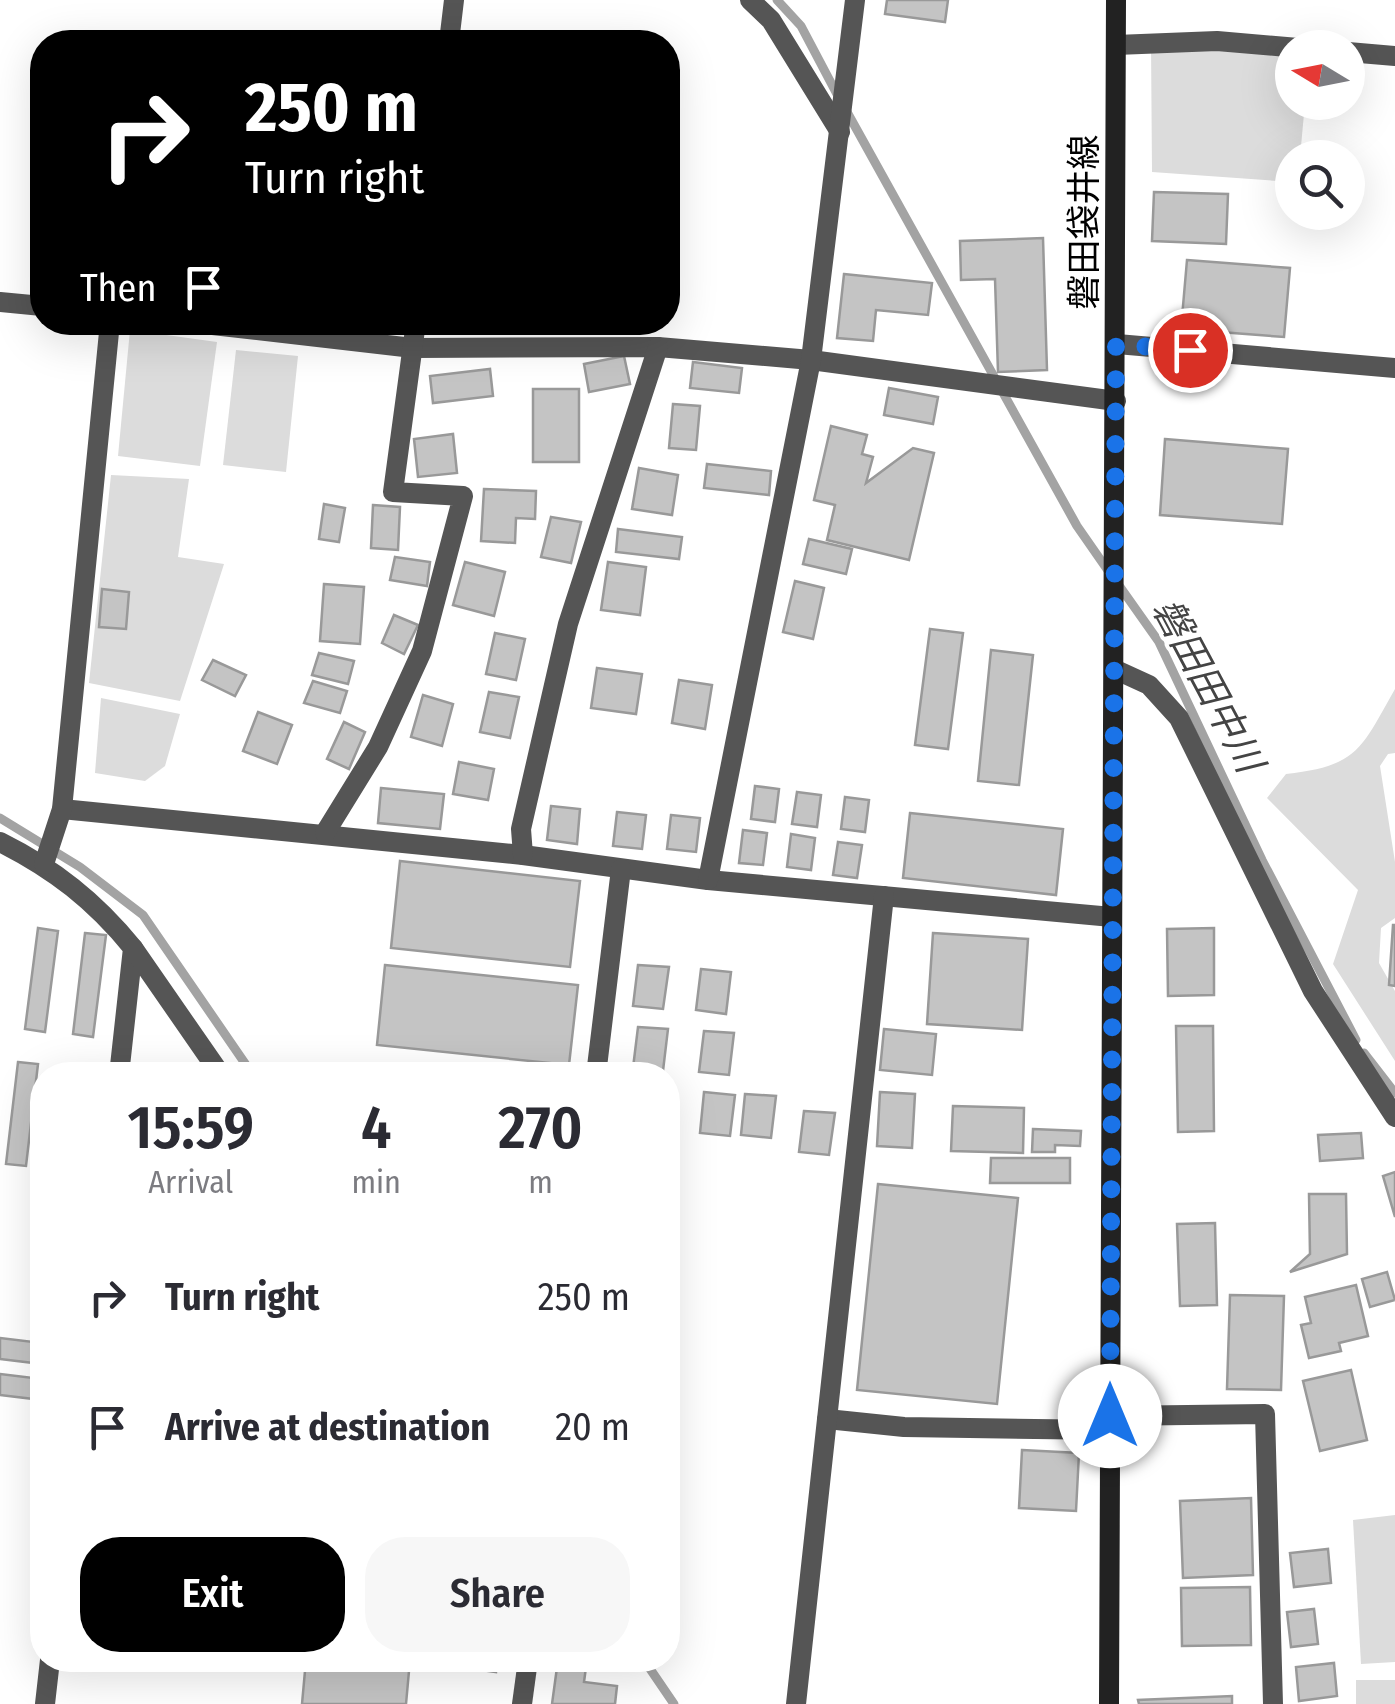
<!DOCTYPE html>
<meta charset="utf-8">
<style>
:root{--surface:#fff;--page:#f7f7f7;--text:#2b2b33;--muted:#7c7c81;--accent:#000}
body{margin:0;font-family:"Fira Sans Condensed","Noto Sans JP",sans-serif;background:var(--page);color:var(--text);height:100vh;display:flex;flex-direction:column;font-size:38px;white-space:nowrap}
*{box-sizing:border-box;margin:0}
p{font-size:32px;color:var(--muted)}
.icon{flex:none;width:55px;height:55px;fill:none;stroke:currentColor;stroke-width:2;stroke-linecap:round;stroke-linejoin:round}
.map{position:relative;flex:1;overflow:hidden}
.drawer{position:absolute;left:30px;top:1062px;width:650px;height:610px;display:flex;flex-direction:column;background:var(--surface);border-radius:40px;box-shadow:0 10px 40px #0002}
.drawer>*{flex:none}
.hud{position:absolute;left:30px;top:30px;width:650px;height:305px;border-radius:40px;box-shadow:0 10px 40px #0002;background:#000;color:#fff;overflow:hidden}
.needle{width:65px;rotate:280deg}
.tools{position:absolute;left:1275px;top:30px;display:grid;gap:20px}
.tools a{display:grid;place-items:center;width:90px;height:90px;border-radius:50%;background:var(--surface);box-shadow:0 10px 40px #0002;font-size:50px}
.pin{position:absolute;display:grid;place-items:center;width:85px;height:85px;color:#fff;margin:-42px;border:5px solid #fff;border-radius:50%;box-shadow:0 2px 10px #0007}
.me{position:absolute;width:110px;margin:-55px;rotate:0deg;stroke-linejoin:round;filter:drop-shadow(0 0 8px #0008)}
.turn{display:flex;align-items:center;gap:35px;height:210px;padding:0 50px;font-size:45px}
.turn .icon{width:130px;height:130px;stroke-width:2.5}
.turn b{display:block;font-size:70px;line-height:85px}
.then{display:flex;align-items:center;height:95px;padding:0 50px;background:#0003;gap:20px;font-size:38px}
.eta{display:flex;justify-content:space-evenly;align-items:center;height:170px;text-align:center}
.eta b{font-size:60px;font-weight:600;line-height:70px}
.cta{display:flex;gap:20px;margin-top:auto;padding:20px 50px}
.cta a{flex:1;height:115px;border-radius:40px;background:var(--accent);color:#fff;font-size:40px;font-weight:600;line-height:115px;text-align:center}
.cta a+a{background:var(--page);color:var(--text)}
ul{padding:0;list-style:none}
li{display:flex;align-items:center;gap:30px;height:130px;padding:0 50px}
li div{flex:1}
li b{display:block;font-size:38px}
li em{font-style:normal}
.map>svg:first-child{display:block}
.green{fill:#dcdcdc}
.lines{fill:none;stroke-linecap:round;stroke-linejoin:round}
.stream{stroke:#a3a3a3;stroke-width:9}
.building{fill:#c4c4c4;stroke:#999;stroke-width:2.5}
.street{stroke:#555;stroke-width:20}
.secondary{stroke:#222;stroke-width:20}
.route{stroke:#1a73e8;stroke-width:18;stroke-dasharray:0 32.4}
.labels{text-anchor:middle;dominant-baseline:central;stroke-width:8;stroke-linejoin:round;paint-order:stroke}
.street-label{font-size:35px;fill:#000;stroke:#fff}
.water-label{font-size:38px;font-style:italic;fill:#444;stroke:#fff}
</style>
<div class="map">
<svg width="1395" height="1704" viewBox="0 0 1395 1704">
<rect width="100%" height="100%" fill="#fff"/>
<g class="green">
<polygon points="1151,44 1292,48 1292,102 1305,103 1300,157 1292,158 1292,182 1152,172"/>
<polygon points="130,330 217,342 200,466 118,456"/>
<polygon points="236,350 298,356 286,472 223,465"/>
<polygon points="111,475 189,479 178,557 224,564 180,701 89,683"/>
<path d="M 1395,689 L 1395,753 L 1388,754 L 1380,766 L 1395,862 L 1395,918 L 1381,928 L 1379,963 L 1395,991 L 1395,1061 L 1333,964 L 1358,890 L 1267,798 L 1286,774 C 1358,766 1361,749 1395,689 Z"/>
<polygon points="101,698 180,714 165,766 145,781 95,773"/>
<polygon points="1395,1515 1395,1662 1361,1664 1353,1520"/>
<rect x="1356" y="1680" width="39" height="24"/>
</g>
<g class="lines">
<g class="stream">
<polyline points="777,0 801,26 839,98"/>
<polyline points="847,112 1077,526 1109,572"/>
<polyline points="1118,584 1159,642 1262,860 1356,1040"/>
<polyline points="0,818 80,867 143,915 253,1075"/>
<polyline points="1364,1053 1395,1093"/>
<polyline points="644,1660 674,1704"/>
</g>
</g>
<g class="building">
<polygon points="887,0 948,0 945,22 885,14"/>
<polygon points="1154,192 1228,194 1226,244 1152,241"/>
<polygon points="1043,238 1047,370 998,372 995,279 961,280 960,241"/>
<polygon points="1187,260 1290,268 1284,337 1181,329"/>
<polygon points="844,274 932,283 928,315 876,310 873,341 837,338"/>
<polygon points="624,356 630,384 589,392 584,364"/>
<polygon points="693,362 742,368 739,393 690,388"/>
<polygon points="490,369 493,396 433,403 430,376"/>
<polygon points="889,388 938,397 933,424 884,415"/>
<rect x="533" y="389" width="46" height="73"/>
<polygon points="673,404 700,406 696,450 669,448"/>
<polygon points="831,426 867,435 862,454 873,457 866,483 913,448 934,453 909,560 827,540 835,505 814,500"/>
<polygon points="453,434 457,473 418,477 414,439"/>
<polygon points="1165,439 1288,449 1282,524 1160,515"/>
<polygon points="707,464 771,471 769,495 704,488"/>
<polygon points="639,468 678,475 672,515 632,509"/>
<polygon points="484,489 536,491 535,519 516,518 515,543 481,541"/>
<polygon points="324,504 345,508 339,542 319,539"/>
<polygon points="373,505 400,507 398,550 371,548"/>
<polygon points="551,517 581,522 571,563 541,557"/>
<polygon points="618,529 682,537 679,559 616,552"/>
<polygon points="809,539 852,549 846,574 803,564"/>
<polygon points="395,557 430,562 427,586 390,580"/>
<polygon points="465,562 505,572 494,616 453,605"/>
<polygon points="608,562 646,567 640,615 601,610"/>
<polygon points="795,581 824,588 813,639 783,632"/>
<polygon points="324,584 364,587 360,644 320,641"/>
<polygon points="102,589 129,592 126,629 99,627"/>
<polygon points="394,615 418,625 404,654 382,643"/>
<polygon points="930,629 963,633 948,749 915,745"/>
<polygon points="495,633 525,639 516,680 486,674"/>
<polygon points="991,650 1033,655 1019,785 978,781"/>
<polygon points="319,653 354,661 348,684 312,675"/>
<polygon points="213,660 246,675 235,696 202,680"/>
<polygon points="597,668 642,674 636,714 591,708"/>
<polygon points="679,680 712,685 705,729 672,723"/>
<polygon points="313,681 347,691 340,713 304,703"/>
<polygon points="489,692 519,697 510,738 480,732"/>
<polygon points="423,695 453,704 442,746 411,737"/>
<polygon points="258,712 292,725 277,764 243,751"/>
<polygon points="344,722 365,732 349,769 327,759"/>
<polygon points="459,762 494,769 488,800 453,794"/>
<polygon points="755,786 779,789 775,822 751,819"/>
<polygon points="381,788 444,794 440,829 378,823"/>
<polygon points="797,792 821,795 817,827 792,824"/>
<polygon points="845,797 869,800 865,832 841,829"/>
<polygon points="551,806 580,809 577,844 547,840"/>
<polygon points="617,812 646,815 642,849 613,846"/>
<polygon points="910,813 1063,829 1056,895 903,878"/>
<polygon points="671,815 700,818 696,852 667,849"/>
<polygon points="743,830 767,833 763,865 739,863"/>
<polygon points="791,834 815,838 811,870 787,867"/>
<polygon points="838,842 862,845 857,878 833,875"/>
<polygon points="400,861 580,881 570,967 391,948"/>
<polygon points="1393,925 1395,925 1395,986 1389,985"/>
<polygon points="38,928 58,931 45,1032 25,1029"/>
<polygon points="1214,928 1214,995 1168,996 1167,929"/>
<polygon points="85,933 106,935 93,1037 73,1034"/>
<polygon points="933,933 1028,939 1022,1030 927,1024"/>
<polygon points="385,965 578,985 569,1065 377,1045"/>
<polygon points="638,965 669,967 663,1009 633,1006"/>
<polygon points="701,969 731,972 726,1014 696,1010"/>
<polygon points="1176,1026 1213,1026 1214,1131 1178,1132"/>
<polygon points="638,1027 668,1029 663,1071 633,1068"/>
<polygon points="884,1029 936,1034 932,1075 880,1070"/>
<polygon points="704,1031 734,1033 729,1075 699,1072"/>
<polygon points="18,1062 38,1064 26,1166 6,1164"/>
<polygon points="78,1068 98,1070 97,1075 77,1075"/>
<polygon points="704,1092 735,1095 730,1136 700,1133"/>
<polygon points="880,1092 915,1094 912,1148 877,1146"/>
<polygon points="745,1094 776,1096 771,1138 741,1135"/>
<polygon points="953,1106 1024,1108 1023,1153 951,1151"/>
<polygon points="804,1111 835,1113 829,1155 799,1152"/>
<polygon points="1033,1129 1081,1131 1080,1146 1055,1145 1055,1152 1032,1152"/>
<polygon points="1361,1133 1363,1158 1320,1161 1318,1135"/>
<polygon points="991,1158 1070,1158 1070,1183 990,1183"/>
<polygon points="1395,1172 1395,1217 1383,1176"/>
<polygon points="878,1184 1018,1198 997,1404 857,1390"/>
<polygon points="1309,1194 1346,1194 1347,1254 1290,1272 1310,1254"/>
<polygon points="1215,1223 1217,1305 1180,1306 1177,1224"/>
<polygon points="1387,1272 1395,1300 1370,1307 1362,1279"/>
<polygon points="1356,1285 1368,1336 1339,1343 1341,1351 1309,1358 1301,1325 1311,1323 1305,1297"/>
<polygon points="1230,1295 1284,1296 1281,1390 1227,1389"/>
<polygon points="0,1338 42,1343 42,1364 0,1359"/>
<polygon points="1351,1370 1367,1440 1320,1451 1303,1381"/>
<polygon points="0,1374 42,1379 42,1400 0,1395"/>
<polygon points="1022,1450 1079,1453 1076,1511 1019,1508"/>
<polygon points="1251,1498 1253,1575 1183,1578 1180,1501"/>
<polygon points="1328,1549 1331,1583 1294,1587 1290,1553"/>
<polygon points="1250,1587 1251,1645 1182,1646 1181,1588"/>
<polygon points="1314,1609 1318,1644 1291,1647 1287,1612"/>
<polygon points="306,1660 410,1660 406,1704 302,1704"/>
<polygon points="460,1660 497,1660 496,1672 459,1667"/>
<polygon points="558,1660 587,1660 584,1682 617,1686 615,1704 552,1704"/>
<polygon points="1334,1663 1337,1696 1299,1701 1296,1667"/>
<polygon points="1232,1696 1232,1704 1139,1704 1138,1700"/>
</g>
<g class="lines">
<g class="street">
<polyline points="750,0 771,20 840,132"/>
<polyline points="449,42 454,0"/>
<polyline points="1116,45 1217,41 1298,48"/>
<polyline points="1348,52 1395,56"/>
<polyline points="0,302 42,306"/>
<polyline points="186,322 413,348 658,347 811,360 1116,401"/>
<polyline points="1117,344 1395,368"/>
<polyline points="1114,669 1149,685 1179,718 1313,991 1395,1117"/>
<polyline points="62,809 523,855 708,880 1112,917"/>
<polyline points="325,833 378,747 422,651 463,496 393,492 416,322"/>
<path d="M 0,842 C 54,869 95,901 133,948 L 119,1075"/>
<polyline points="523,855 521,829 568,624 658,347"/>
<polyline points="44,864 62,809 110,322"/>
<polyline points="708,880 811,360 855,0"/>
<polyline points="133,948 221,1075"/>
<polyline points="596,1075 621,869"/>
<polyline points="1110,1416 1265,1414 1273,1704"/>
<polyline points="827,1419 904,1427 1110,1430"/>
<polyline points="45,1704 50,1660"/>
<polyline points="522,1704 528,1660"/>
<polyline points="796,1704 884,896"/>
</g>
<polyline class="secondary" points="1109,1704 1116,0"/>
</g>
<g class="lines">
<polyline class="route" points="1110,1416 1116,344 1190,350"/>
</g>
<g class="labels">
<g class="street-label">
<text transform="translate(1084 222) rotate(-90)">磐田袋井線</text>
</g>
<g class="water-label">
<text transform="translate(1208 685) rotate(62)">磐田田中川</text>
</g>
</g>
</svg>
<div class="tools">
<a><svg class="needle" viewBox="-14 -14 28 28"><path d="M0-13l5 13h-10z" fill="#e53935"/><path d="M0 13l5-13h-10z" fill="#7c7c81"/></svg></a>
<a><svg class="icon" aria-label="search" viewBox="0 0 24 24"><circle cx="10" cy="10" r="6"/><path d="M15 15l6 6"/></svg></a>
</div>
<div class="pin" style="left:1190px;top:350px;background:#d93025"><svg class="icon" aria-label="arrive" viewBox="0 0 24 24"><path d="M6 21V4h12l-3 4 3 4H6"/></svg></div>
<svg class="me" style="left:1110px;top:1416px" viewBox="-20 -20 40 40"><circle r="19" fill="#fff"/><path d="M0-13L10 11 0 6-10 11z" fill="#1a73e8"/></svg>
<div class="hud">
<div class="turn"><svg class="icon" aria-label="right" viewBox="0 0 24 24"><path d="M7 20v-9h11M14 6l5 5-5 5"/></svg><div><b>250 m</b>Turn right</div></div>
<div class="then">Then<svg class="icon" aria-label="arrive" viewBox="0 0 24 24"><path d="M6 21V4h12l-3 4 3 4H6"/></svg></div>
</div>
<section class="drawer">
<div class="eta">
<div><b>15:59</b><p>Arrival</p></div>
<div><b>4</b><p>min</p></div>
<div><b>270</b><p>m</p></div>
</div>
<ul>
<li><svg class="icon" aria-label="right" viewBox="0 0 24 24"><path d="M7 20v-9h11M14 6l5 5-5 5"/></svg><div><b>Turn right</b></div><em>250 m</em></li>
<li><svg class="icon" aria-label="arrive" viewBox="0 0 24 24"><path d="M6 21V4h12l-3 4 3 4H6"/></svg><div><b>Arrive at destination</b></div><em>20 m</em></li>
</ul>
<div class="cta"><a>Exit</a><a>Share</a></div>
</section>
</div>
